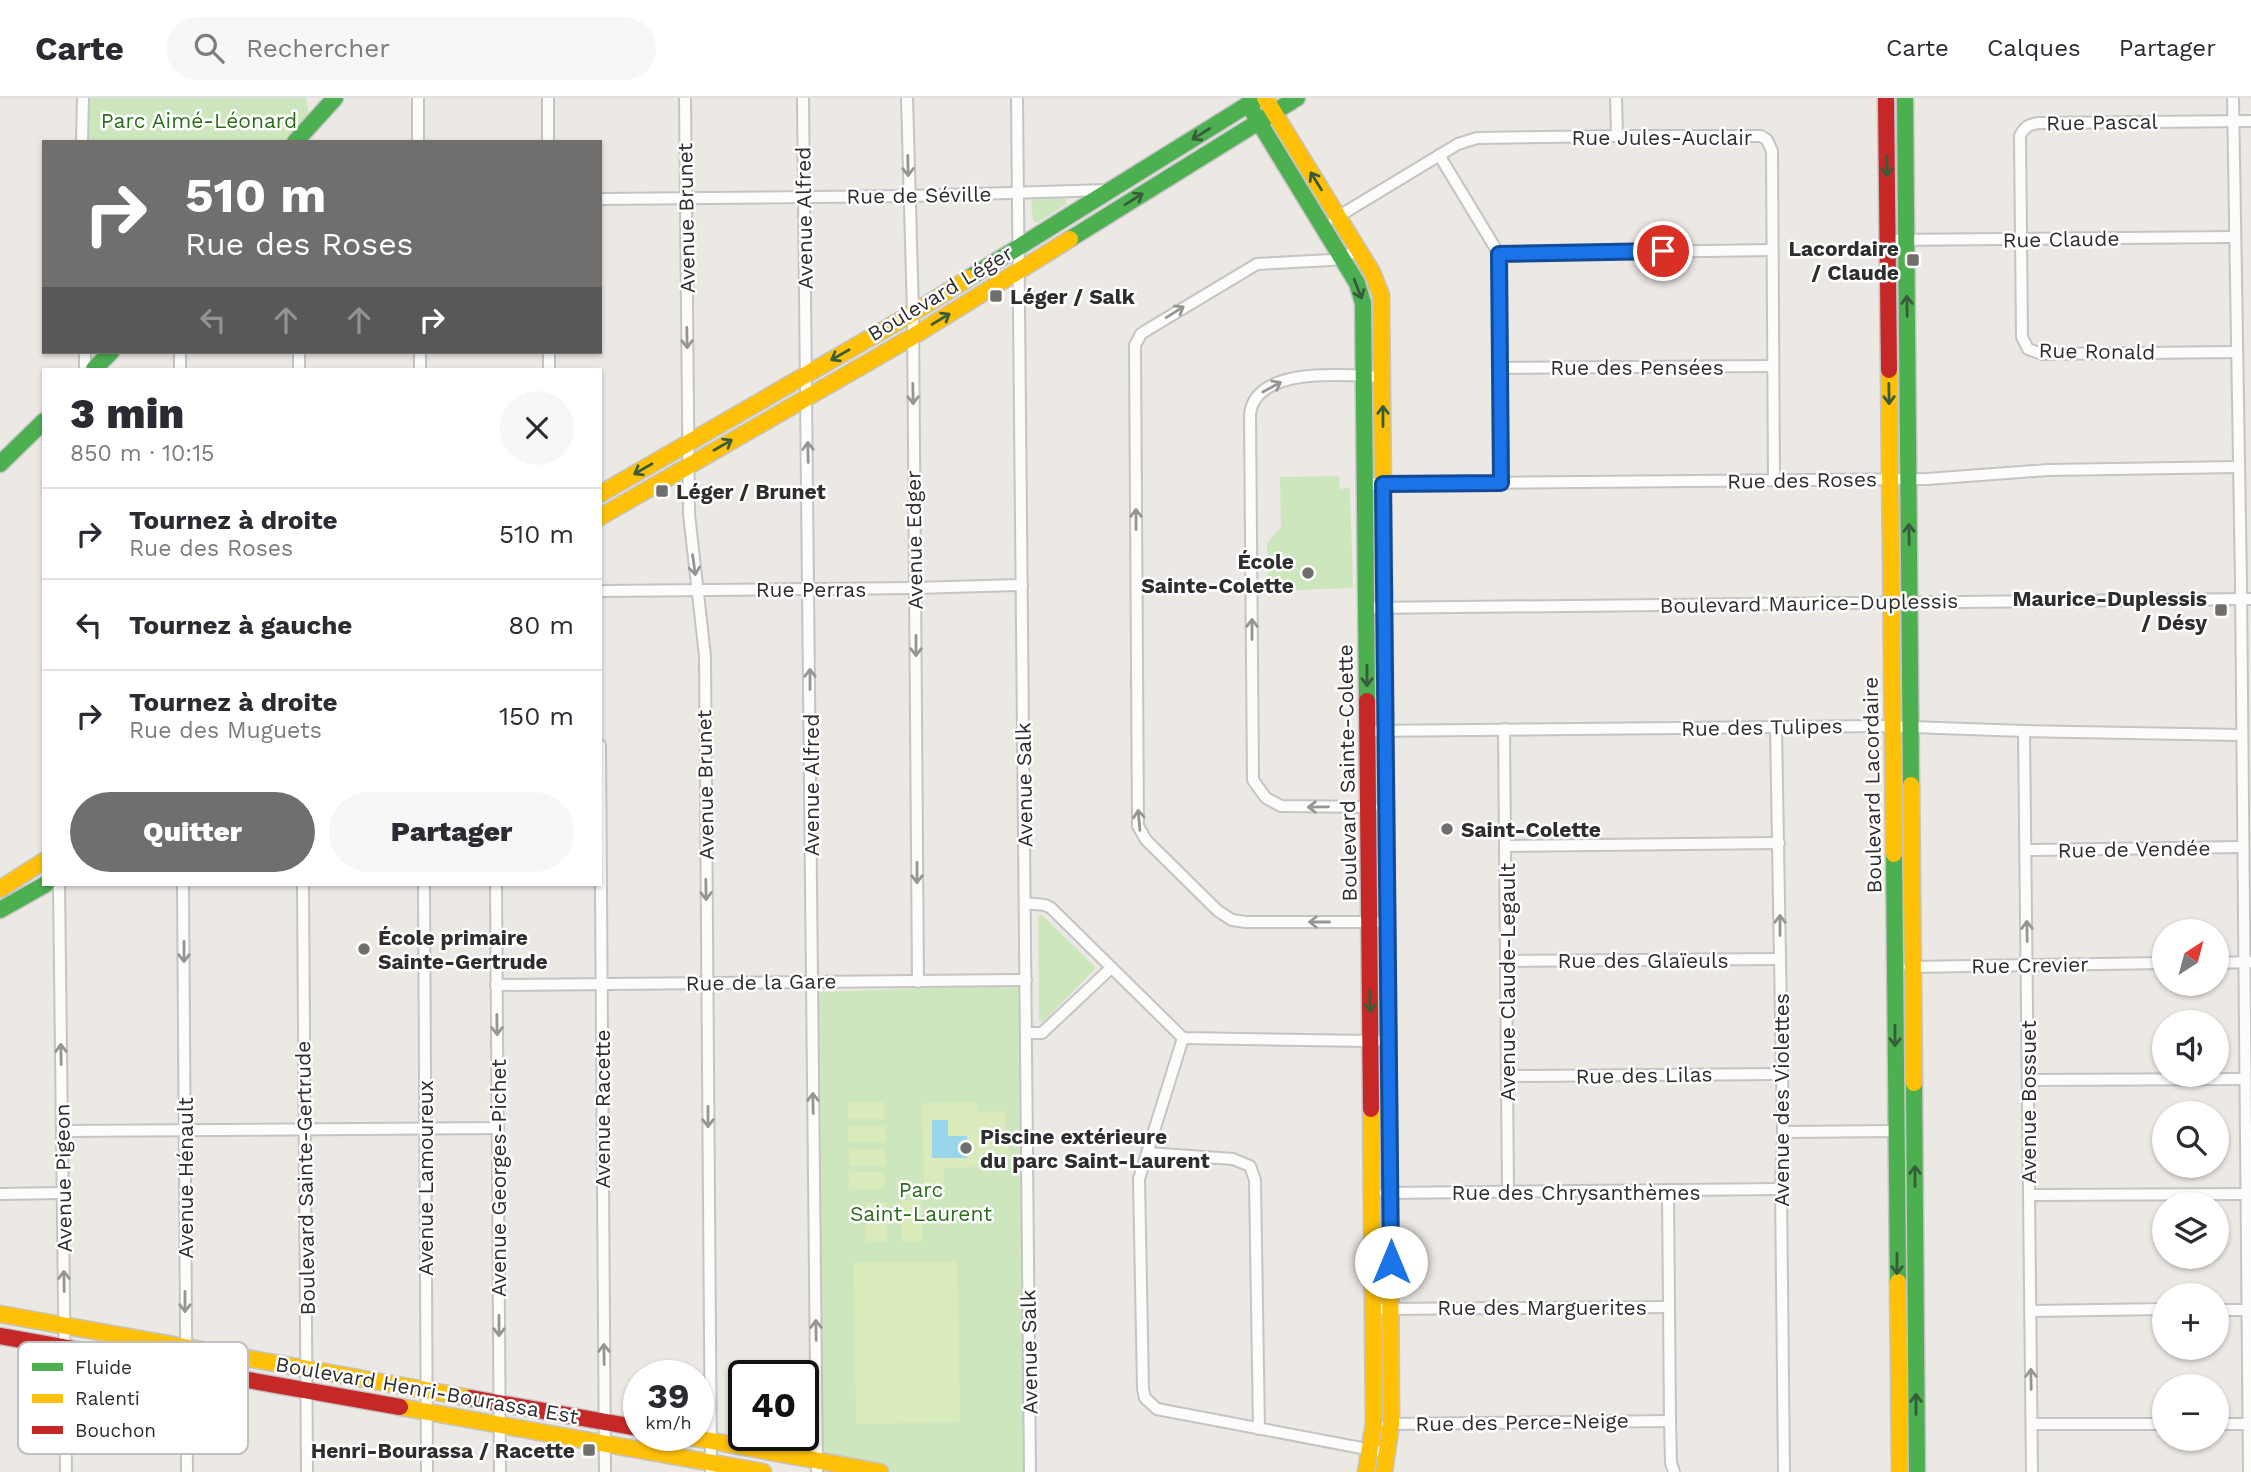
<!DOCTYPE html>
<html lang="fr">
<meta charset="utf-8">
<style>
:root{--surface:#fff;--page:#f7f7f7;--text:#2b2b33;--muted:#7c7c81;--line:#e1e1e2;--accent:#706f6e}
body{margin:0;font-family:"Work Sans",sans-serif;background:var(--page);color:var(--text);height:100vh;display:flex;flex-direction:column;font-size:26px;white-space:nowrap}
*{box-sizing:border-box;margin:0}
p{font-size:23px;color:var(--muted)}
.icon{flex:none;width:38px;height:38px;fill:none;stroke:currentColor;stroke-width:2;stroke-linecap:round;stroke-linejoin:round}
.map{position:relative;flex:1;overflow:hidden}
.side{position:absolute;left:42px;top:270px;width:560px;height:518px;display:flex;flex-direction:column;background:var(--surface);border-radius:0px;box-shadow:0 2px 5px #0004}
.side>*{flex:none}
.guide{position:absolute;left:42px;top:42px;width:560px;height:214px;border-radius:0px;box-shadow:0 2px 5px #0004;background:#706f6e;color:#fff;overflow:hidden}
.needle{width:46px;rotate:36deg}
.buttons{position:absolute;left:2152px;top:821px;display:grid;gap:14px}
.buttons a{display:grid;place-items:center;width:77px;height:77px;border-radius:50%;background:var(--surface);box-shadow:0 2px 5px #0004;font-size:35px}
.speed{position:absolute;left:623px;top:1262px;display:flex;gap:14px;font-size:35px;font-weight:700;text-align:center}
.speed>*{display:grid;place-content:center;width:91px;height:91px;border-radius:50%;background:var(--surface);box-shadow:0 2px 5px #0004;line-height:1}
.speed small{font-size:18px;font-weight:400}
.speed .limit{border:4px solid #111;border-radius:10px;background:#fff;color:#111}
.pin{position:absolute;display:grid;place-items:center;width:60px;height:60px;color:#fff;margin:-30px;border:4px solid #fff;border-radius:50%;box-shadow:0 2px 7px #0007}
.me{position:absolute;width:77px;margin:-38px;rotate:0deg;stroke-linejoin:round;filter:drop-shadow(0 0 5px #0008)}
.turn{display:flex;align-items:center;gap:24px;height:147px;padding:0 28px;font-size:32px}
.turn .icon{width:91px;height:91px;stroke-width:2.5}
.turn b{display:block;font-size:49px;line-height:60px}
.lanes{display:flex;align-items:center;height:66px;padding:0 28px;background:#0003;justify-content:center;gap:35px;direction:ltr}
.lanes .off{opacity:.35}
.round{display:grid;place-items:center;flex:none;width:74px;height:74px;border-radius:37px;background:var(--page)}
.head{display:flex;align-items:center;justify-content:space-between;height:119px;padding:0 28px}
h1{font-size:42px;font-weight:800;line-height:52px}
.button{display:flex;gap:14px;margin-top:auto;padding:14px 28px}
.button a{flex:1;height:80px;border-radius:42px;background:var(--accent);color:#fff;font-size:28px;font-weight:800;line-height:80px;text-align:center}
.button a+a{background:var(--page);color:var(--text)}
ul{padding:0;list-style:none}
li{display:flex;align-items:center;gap:21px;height:91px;padding:0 28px;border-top:2px solid var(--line)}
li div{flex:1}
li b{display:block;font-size:26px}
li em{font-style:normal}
header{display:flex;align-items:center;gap:42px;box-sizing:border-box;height:98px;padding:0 35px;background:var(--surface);border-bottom:2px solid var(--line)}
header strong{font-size:33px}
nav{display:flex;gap:38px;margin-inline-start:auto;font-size:24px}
.search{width:490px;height:63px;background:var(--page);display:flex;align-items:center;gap:18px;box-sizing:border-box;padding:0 24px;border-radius:38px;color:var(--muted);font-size:26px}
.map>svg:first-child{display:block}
.green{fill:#cee6be}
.pitch{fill:#d9eabb}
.water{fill:#99d6ec}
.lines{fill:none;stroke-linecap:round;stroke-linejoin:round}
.street-casing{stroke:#c5c4c5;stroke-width:14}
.fast-casing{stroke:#c5c4c5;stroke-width:19}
.slow-casing{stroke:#c5c4c5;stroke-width:19}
.jam-casing{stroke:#c5c4c5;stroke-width:19}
.street{stroke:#fcfcfb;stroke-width:10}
.fast{stroke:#4caf50;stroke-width:16}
.slow{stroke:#ffc107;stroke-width:16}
.jam{stroke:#c62828;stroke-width:16}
.oneway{stroke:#385b3a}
.oneway2{stroke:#959594}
.route-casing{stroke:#114b97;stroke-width:18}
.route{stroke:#1a73e8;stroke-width:12}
.poi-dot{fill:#706f6e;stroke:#fff;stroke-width:2.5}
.labels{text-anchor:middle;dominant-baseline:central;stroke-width:5;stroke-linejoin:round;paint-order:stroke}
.park-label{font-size:21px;fill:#2c6e1b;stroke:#fff}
.street-label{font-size:21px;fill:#2e2e2e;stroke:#fff}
.poi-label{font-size:21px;font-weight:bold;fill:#2e2e2e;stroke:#fff;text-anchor:start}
.key{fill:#fff;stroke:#c0c0c0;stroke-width:2}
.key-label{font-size:19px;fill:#2e2e2e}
</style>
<header>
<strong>Carte</strong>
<div class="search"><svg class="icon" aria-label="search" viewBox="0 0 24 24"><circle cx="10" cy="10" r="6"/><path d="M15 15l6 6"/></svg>Rechercher</div>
<nav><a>Carte</a><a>Calques</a><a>Partager</a></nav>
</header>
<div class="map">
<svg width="2251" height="1374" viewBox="0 0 2251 1374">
<rect width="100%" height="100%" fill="#ece8e4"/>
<g class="green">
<polygon points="88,0 306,0 311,25 295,44 88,44"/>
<polygon points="1036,100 1065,100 1067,106 1037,125 1033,122 1031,104"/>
<polygon points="1339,378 1340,391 1350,390 1353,490 1268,493 1267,445 1281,429 1280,379"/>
<polygon points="1041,816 1096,870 1042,925 1039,922 1038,819"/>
<polygon points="1025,887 1027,1374 870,1374 819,1365 813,894"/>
</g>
<g class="pitch">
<polygon points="848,1004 884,1004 885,1021 848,1021"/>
<polygon points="977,1004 977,1014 1005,1013 1006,1039 1009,1039 1010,1061 978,1062 978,1069 944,1070 944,1089 924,1090 922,1005"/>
<rect x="848" y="1028" width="37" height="16"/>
<rect x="849" y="1051" width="36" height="17"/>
<rect x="849" y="1074" width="36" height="17"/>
<polygon points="901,1102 922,1102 923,1144 901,1144"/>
<polygon points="866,1104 887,1104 887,1144 866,1143"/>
<polygon points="957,1163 960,1324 856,1326 853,1164"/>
</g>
<polygon class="water" points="932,1022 948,1022 948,1038 967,1038 967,1060 932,1060"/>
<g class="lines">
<defs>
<g id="street">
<polyline points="418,0 418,44"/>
<polyline points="548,0 548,44"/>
<polyline points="685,0 689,416 705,558 711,1374"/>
<polyline points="803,0 817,1374"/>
<polyline points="907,0 913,215 918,884"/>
<polyline points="1017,0 1030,1374"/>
<polyline points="1616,0 1617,38"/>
<polyline points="2233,0 2241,484 2249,1374"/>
<polyline points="82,44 83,0"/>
<polyline points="1439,57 1499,156 1501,385"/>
<polyline points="600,101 909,98 1108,92"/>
<polyline points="1334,121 1458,46 1477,40 1617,38 1761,38 1767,42 1772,53 1774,382"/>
<polyline points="1887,142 2235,139"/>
<polyline points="1358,152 1342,160 1331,162 1257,166 1147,232 1141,236 1135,247 1138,728 1146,742 1218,813 1232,822 1246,824 1388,824"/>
<polyline points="1499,156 1772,152"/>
<polyline points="85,254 85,271"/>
<polyline points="180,254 180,271"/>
<polyline points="299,254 299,271"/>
<polyline points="420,254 420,271"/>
<polyline points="549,254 549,271"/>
<path d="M 2237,254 L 2042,256 L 2028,251 L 2022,239 L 2020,38 C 2024,29 2029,26 2039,25 L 2251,23"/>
<polyline points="1501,270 1773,268"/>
<polyline points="1365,386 1927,381 2048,372 2239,369"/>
<polyline points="600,493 915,490 1022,487"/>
<polyline points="1366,510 2251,501"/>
<polyline points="1776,630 1783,1034 1781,1091 1784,1374"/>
<polyline points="1504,631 1508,1094"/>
<polyline points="1367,633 1883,628 2024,633 2241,637"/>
<polyline points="2024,633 2032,1374"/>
<polyline points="600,647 605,1374"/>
<path d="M 1372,709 L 1281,708 L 1266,700 L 1253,682 L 1250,316 C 1256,267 1347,277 1382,279"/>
<polyline points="1506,748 1779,745"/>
<polyline points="2026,752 2243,749"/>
<polyline points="59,786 66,1374"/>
<polyline points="183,786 187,1374"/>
<polyline points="303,786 307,1374"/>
<polyline points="424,786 427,1374"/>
<polyline points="496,786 500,1374"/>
<polyline points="1025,805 1045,807 1051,810 1183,940 1370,943 1389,942"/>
<polyline points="1506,863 1780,861"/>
<polyline points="2217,865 2251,864"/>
<polyline points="1909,869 2165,865"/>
<polyline points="496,887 1026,882"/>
<polyline points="1026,935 1042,935 1111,870"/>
<polyline points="1183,940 1139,1081 1143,1291 1145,1300 1157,1311 1388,1355"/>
<polyline points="1508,978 1781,976"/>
<polyline points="2028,982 2245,981"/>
<polyline points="62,1033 498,1030"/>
<polyline points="1783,1034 1896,1033"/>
<polyline points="1147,1055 1233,1061 1250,1068 1255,1082 1259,1331"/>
<polyline points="1668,1094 1670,1323 1671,1365 1674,1374"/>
<polyline points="1385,1095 1781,1091"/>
<polyline points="0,1096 62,1095"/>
<polyline points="2029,1097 2251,1096"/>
<polyline points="1373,1211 1669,1209"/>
<polyline points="2217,1212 2248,1212"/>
<polyline points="2030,1213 2165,1211"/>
<polyline points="1387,1326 1670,1323"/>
<polyline points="2032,1326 2165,1326"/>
<polyline points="2217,1326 2248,1326"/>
</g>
<g id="fast">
<polyline points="1905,0 1911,687"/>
<polyline points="1248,6 1357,185 1363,205 1367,603"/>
<polyline points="295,44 335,0"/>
<polyline points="1070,141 1297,0"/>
<polyline points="969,180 1257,1"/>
<polyline points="94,271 111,254"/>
<polyline points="0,366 44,323"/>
<polyline points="1384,491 1390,1145"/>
<polyline points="1894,756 1898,1184"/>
<polyline points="0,812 46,786"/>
<polyline points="1914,985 1917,1374"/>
</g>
<g id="slow">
<polyline points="1265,0 1372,174 1381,197 1384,491"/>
<polyline points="1889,272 1894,756"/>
<polyline points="600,396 913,215 969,180"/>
<polyline points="600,419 912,239 1070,141"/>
<polyline points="1911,687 1914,985"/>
<polyline points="0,791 44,763"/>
<polyline points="1898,1184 1900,1374"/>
<polyline points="0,1216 470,1300"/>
<polyline points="400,1309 763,1374"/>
<polyline points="679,1337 880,1374"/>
<polyline points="1366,1374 1374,1325 1371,1011"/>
<polyline points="1384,1374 1391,1326 1390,1145"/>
</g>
<g id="jam">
<polyline points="1886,0 1889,272"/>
<polyline points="1367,603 1371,1011"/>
<polyline points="0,1238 400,1309"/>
<polyline points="470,1300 639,1330"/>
</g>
</defs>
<use href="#street" class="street-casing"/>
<use href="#fast" class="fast-casing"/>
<use href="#slow" class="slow-casing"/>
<use href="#jam" class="jam-casing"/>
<use href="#street" class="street"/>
<use href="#fast" class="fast"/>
<use href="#slow" class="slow"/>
<use href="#jam" class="jam"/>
</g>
<defs><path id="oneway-shaft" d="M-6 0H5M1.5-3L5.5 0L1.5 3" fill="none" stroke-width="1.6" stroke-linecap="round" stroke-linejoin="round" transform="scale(1.75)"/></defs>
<g class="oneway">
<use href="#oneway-shaft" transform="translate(1201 36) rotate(148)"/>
<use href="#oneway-shaft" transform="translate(1887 68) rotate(89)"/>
<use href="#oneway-shaft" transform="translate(1316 83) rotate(-122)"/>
<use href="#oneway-shaft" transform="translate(1134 101) rotate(-32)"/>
<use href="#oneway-shaft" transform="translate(1358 191) rotate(69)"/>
<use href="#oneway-shaft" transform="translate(1907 208) rotate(-91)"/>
<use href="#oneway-shaft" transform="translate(941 221) rotate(-31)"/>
<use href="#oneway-shaft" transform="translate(840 257) rotate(150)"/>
<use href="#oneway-shaft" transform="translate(1889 296) rotate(89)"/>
<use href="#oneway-shaft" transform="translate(1383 318) rotate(-90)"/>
<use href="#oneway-shaft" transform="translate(723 347) rotate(-30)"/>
<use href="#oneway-shaft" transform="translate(643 371) rotate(150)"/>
<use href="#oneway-shaft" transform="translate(1909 436) rotate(-91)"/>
<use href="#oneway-shaft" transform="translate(1367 578) rotate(90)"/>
<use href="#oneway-shaft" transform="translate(1370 904) rotate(89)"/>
<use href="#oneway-shaft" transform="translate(1895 938) rotate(90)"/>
<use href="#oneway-shaft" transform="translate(1915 1078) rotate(-90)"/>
<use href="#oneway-shaft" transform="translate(1897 1166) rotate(90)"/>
<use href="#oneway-shaft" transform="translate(1916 1306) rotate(-90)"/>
</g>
<g class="oneway2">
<use href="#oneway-shaft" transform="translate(908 68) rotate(89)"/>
<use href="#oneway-shaft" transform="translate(1175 214) rotate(-32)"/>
<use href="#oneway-shaft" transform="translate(687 240) rotate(89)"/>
<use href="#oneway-shaft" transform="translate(1272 289) rotate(-29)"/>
<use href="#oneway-shaft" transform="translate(913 296) rotate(89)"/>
<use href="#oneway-shaft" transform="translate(808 354) rotate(-91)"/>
<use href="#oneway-shaft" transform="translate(1136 421) rotate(-90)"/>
<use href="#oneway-shaft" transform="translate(694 467) rotate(82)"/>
<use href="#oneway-shaft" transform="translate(1252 531) rotate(-90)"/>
<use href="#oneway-shaft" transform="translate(916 548) rotate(90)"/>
<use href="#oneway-shaft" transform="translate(810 581) rotate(-90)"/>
<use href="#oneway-shaft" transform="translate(1318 709) rotate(179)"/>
<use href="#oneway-shaft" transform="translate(1139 722) rotate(-95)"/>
<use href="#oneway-shaft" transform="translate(917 775) rotate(90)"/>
<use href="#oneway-shaft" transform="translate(706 792) rotate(89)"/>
<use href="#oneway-shaft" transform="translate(1319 824) rotate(180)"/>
<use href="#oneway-shaft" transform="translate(1780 827) rotate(-90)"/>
<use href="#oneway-shaft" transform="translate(2027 833) rotate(-91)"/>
<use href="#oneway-shaft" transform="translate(184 854) rotate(90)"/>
<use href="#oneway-shaft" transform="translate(497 927) rotate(89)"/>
<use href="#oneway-shaft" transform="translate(61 956) rotate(-91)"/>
<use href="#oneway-shaft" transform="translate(813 1005) rotate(-91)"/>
<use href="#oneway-shaft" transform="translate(708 1019) rotate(90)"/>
<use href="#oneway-shaft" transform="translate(64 1183) rotate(-91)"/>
<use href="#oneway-shaft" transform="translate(185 1204) rotate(90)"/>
<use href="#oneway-shaft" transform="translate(499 1228) rotate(90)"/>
<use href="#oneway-shaft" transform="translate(816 1232) rotate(-91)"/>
<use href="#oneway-shaft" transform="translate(604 1256) rotate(-91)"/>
<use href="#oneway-shaft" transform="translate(2031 1281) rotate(-91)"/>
</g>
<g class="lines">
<defs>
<polyline id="route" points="1391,1164 1383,386 1501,385 1499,156 1663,153"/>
</defs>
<use href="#route" class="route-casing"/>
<use href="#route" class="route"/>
</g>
<g class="poi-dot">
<rect x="1906" y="155" width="14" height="14" rx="3.5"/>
<rect x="989" y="191" width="14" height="14" rx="3.5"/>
<rect x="655" y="386" width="14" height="14" rx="3.5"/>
<circle cx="1308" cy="475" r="7"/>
<rect x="2214" y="505" width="14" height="14" rx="3.5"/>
<circle cx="1447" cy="731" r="7"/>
<circle cx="364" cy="851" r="7"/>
<circle cx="966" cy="1050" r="7"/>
<rect x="582" y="1345" width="14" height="14" rx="3.5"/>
</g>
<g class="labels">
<g class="park-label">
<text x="199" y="22">Parc Aimé-Léonard</text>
<text x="921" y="1091">Parc<tspan x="921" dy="24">Saint-Laurent</tspan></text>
</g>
<g class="street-label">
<text transform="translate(2102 24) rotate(-1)">Rue Pascal</text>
<text x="1662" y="39">Rue Jules-Auclair</text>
<text transform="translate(919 97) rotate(-1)">Rue de Séville</text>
<text transform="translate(686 120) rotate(-91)">Avenue Brunet</text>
<text transform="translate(804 120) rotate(-91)">Avenue Alfred</text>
<text transform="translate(2061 141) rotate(-1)">Rue Claude</text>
<text transform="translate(940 195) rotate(-31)">Boulevard Léger</text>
<text transform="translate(2097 253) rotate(1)">Rue Ronald</text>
<text x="1637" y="269">Rue des Pensées</text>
<text transform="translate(1802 382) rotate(-1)">Rue des Roses</text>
<text transform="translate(914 442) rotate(-91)">Avenue Edger</text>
<text x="811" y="491">Rue Perras</text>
<text transform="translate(1809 505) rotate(-1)">Boulevard Maurice-Duplessis</text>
<text transform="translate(1762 629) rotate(-1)">Rue des Tulipes</text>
<text transform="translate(1347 675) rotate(-91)">Boulevard Sainte-Colette</text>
<text transform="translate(705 687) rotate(-91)">Avenue Brunet</text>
<text transform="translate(811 687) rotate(-90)">Avenue Alfred</text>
<text transform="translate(1024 687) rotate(-91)">Avenue Salk</text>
<text transform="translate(1872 687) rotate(-91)">Boulevard Lacordaire</text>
<text transform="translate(2134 751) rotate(-1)">Rue de Vendée</text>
<text x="1643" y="862">Rue des Glaïeuls</text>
<text transform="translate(2030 867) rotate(-1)">Rue Crevier</text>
<text transform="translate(761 884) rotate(-1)">Rue de la Gare</text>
<text transform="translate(1507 884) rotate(-90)">Avenue Claude-Legault</text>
<text transform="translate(1644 977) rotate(-1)">Rue des Lilas</text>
<text transform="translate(1781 1002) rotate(-90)">Avenue des Violettes</text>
<text transform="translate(2028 1004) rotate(-90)">Avenue Bossuet</text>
<text transform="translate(602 1011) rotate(-90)">Avenue Racette</text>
<text transform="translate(63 1080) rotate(-91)">Avenue Pigeon</text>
<text transform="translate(185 1080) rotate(-90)">Avenue Hénault</text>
<text transform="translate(305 1080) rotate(-91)">Boulevard Sainte-Gertrude</text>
<text transform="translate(425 1080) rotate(-90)">Avenue Lamoureux</text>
<text transform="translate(498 1080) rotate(-90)">Avenue Georges-Pichet</text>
<text x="1576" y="1094">Rue des Chrysanthèmes</text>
<text x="1542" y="1209">Rue des Marguerites</text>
<text transform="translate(1029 1254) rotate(-91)">Avenue Salk</text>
<text transform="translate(427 1292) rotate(10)">Boulevard Henri-Bourassa Est</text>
<text transform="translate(1522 1324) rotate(-1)">Rue des Perce-Neige</text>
</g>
<g class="poi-label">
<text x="1899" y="150" text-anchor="end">Lacordaire<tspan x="1899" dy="24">/ Claude</tspan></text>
<text x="1010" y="198">Léger / Salk</text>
<text x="676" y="393">Léger / Brunet</text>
<text x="1294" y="463" text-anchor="end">École<tspan x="1294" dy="24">Sainte-Colette</tspan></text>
<text x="2207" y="500" text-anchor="end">Maurice-Duplessis<tspan x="2207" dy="24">/ Désy</tspan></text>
<text x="1461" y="731">Saint-Colette</text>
<text x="378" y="839">École primaire<tspan x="378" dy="24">Sainte-Gertrude</tspan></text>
<text x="980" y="1038">Piscine extérieure<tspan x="980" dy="24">du parc Saint-Laurent</tspan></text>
<text x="575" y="1352" text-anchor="end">Henri-Bourassa / Racette</text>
</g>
</g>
<rect x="18" y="1244" width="230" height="112" rx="10" class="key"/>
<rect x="32" y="1265" width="31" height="8" fill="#4caf50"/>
<rect x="32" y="1296" width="31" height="9" fill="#ffc107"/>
<rect x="32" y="1328" width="31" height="8" fill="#c62828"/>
<g class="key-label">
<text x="75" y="1276">Fluide</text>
<text x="75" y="1307">Ralenti</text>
<text x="75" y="1339">Bouchon</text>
</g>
</svg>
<div class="buttons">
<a><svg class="needle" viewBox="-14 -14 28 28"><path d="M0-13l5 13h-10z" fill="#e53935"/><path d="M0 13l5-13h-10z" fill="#7c7c81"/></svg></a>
<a><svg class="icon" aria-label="sound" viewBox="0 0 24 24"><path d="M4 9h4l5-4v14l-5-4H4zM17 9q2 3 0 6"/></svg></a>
<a><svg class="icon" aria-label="search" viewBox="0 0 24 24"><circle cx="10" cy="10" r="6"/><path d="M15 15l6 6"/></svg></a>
<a><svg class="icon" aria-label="layers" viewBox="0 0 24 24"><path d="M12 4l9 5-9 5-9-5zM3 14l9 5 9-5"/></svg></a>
<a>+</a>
<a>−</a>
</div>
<div class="speed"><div>39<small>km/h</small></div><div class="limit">40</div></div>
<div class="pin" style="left:1663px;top:153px;background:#d93025"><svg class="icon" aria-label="arrive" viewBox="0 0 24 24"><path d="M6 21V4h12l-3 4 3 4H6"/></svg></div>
<svg class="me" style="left:1391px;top:1164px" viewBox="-20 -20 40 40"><circle r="19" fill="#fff"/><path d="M0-13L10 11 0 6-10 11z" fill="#1a73e8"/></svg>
<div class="guide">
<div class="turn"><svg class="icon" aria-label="right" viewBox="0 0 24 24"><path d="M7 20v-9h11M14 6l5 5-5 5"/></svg><div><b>510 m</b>Rue des Roses</div></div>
<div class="lanes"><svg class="icon off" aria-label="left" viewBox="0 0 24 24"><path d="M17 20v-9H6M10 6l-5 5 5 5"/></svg><svg class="icon off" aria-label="ahead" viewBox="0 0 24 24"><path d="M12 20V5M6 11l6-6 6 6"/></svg><svg class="icon off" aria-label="ahead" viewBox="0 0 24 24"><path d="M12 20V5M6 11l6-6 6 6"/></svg><svg class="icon" aria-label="right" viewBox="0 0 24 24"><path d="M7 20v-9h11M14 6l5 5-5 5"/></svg></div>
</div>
<section class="side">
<div class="head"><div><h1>3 min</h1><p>850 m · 10:15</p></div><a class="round"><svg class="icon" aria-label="close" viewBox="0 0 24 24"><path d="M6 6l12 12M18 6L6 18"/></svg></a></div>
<ul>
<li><svg class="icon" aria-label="right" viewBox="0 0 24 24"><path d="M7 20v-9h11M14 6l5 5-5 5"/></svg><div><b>Tournez à droite</b><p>Rue des Roses</p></div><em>510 m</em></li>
<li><svg class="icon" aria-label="left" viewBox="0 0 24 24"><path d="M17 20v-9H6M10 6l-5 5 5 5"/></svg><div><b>Tournez à gauche</b></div><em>80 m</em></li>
<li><svg class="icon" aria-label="right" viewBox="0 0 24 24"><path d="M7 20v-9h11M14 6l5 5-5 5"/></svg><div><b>Tournez à droite</b><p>Rue des Muguets</p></div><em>150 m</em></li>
</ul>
<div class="button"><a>Quitter</a><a>Partager</a></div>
</section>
</div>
